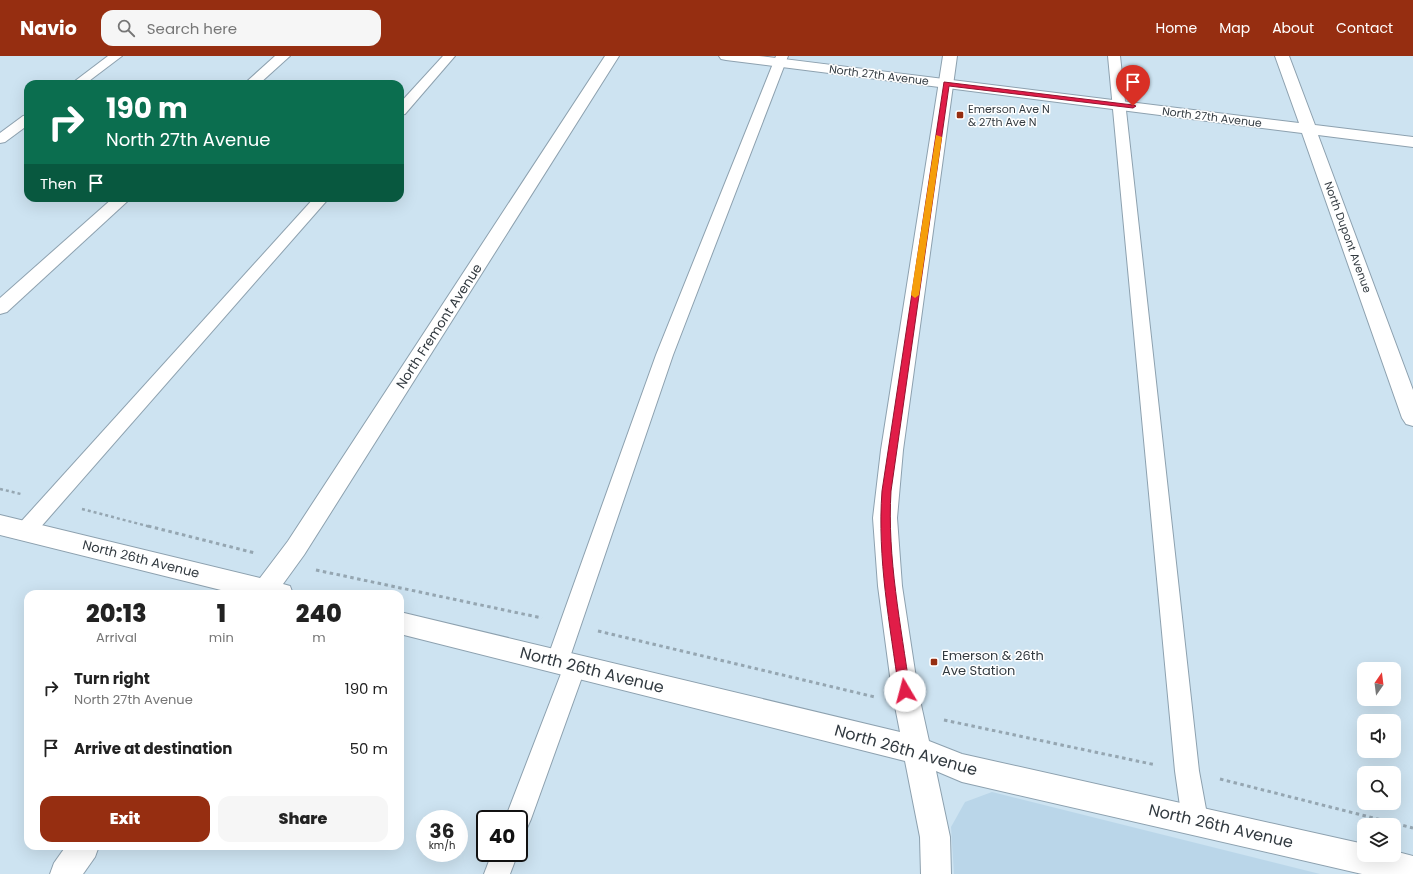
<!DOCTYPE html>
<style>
:root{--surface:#fff;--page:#f6f6f6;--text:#222;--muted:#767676;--accent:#962e11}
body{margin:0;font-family:Poppins,sans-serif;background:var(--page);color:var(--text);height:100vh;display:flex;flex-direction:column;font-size:15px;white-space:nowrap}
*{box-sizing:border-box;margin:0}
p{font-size:13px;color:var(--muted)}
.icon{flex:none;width:22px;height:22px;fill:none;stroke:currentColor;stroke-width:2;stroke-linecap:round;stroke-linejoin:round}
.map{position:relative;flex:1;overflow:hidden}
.sheet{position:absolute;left:24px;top:534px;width:380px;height:260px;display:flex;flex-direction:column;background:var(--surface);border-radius:12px;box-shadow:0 4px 16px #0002}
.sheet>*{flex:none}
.guide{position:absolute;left:24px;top:24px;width:380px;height:122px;border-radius:12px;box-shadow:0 4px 16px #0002;background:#0b6e4f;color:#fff;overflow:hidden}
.needle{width:26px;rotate:14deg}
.fabs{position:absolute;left:1357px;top:606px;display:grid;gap:8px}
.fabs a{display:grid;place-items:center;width:44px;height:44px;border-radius:8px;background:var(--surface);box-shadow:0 4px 16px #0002;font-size:20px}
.speed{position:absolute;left:416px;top:754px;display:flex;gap:8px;font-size:20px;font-weight:700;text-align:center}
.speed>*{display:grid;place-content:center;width:52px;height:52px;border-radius:50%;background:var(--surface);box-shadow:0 4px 16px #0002;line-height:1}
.speed small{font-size:10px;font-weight:400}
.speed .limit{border:2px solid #111;border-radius:6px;background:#fff;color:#111}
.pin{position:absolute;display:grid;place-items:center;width:34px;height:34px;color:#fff;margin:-41px -17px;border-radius:50% 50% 50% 0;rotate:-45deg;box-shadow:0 0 4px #0007}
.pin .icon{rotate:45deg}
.me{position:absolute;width:44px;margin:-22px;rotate:352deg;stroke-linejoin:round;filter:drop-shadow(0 0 3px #0008)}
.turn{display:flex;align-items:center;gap:14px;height:84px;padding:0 16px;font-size:18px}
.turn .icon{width:52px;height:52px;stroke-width:2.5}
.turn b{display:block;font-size:28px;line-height:34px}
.then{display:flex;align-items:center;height:38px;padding:0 16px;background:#0003;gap:8px;font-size:15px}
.eta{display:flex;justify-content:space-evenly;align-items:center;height:68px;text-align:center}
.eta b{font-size:24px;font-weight:800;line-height:28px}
.cta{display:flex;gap:8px;margin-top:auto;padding:8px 16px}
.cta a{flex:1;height:46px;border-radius:12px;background:var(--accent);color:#fff;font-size:16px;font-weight:800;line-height:46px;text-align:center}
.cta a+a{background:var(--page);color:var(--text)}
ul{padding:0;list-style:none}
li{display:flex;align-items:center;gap:12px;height:60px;padding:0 16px}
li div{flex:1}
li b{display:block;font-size:15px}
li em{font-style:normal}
header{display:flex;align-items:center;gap:24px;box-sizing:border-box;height:56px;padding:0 20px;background:var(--accent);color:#fff}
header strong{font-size:19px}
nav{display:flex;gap:22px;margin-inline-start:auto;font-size:14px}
.search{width:280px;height:36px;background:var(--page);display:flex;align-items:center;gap:10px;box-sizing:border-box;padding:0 14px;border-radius:12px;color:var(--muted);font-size:15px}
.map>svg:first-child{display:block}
.built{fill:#bad6e9}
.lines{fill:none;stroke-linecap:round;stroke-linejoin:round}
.service-casing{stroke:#8da1af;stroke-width:2}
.minor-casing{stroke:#8da1af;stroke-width:2}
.tertiary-casing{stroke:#8da1af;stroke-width:2}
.path-far1{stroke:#95a6b1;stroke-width:2.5;stroke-dasharray:3 3;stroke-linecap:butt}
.path{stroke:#95a6b1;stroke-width:3;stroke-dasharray:3.5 3.5;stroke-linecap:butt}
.service{fill:#fff;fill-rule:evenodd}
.minor{fill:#fff;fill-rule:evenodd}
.tertiary{fill:#fff;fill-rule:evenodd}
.route{fill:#e11d48;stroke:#92132f}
.slow{fill:#f59e0b}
.poi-dot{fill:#962e11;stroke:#fff;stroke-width:1.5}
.labels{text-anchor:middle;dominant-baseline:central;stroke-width:3;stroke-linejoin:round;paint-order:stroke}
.far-street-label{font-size:11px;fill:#323a40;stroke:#fff}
.far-poi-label{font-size:11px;fill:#323a40;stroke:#fff;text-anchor:start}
.street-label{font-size:13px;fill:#323a40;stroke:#fff}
.poi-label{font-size:13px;fill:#323a40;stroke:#fff;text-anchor:start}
.near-street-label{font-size:16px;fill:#323a40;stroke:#fff}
</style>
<header>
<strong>Navio</strong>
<div class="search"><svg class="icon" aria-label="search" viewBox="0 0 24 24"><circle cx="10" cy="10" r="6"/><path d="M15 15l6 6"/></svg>Search here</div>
<nav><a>Home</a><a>Map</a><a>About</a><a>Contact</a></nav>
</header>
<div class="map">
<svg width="1413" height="818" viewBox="0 0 1413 818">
<rect width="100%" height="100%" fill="#cde3f1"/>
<polygon class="built" points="992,736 1320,818 954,818 951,771 965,746"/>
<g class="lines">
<defs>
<g id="service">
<polygon points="108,0 122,0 85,28 71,28"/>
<polygon points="443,0 455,0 405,58 400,59 400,47"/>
<polygon points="776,0 788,0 673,299 570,601 575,599 583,603 586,610 531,763 527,772 519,775 519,763 505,763 562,615 557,616 549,613 546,606 656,299"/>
<polygon points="1108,0 1120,0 1199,715 1208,764 1204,773 1195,777 1186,773 1182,764 1175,715"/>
<polygon points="28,59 28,69 5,86 0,87 0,77 23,60"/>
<polygon points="314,142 329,142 32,481 25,483 18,481 15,475 18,469"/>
<polygon points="492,797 518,797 510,818 484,818"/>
</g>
<g id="minor">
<polygon points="275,0 290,0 259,28 244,28"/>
<polygon points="719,0 759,0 1299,67 1275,0 1289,0 1315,69 1413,81 1413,91 1318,79 1413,334 1413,370 1406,368 1402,362 1302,77 726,4 721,3"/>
<polygon points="113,142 131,142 7,256 0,258 0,242"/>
</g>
<g id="tertiary">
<polygon points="605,0 619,0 304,499 283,528 290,530 293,538 237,538 0,479 0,459 260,522 288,485"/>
<polygon points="943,0 957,0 903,394 897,462 902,530 918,635 929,685 962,698 1364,788 1364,799 1394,799 1394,795 1413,800 1413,818 1362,818 962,726 936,715 950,781 951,818 921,818 920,781 905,705 400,578 400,556 900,676 892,635 878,530 873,462 881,394"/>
<polygon points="66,790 99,790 95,801 83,818 50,818 54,807"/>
</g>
</defs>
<use href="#service" class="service-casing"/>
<use href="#minor" class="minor-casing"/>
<use href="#tertiary" class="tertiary-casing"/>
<g class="path-far1">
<polyline points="0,433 21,438"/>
<polyline points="82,453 151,471"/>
</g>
<g class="path">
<polyline points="148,470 255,497"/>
<polyline points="316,514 542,562"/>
<polyline points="598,575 875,641"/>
<polyline points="944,664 1156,709"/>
<polyline points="1220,723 1413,772"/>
</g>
<use href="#service" class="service"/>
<use href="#minor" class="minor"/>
<use href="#tertiary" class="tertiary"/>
</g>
<path class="route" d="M 944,26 L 1133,49 L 1136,50 L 1133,52 L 949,30 L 891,435 C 887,502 901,569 910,635 L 909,638 L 905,640 L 901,638 L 899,635 C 890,569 877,502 882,435 Z"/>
<polygon class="slow" points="936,79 942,81 919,239 915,242 911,239"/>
<g class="poi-dot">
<rect x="956" y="55" width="8" height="8" rx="2"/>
<rect x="930" y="602" width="8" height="8" rx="2"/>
</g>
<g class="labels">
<g class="far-street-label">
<text transform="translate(879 19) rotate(7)">North 27th Avenue</text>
<text transform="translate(1212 61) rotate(7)">North 27th Avenue</text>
<text transform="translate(1348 181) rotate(70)">North Dupont Avenue</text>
</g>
<g class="far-poi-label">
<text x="968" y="53">Emerson Ave N<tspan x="968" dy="13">&amp; 27th Ave N</tspan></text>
</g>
<g class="street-label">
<text transform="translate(439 270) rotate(-57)">North Fremont Avenue</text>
<text transform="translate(141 503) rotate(14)">North 26th Avenue</text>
</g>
<g class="poi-label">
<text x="942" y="599">Emerson &amp; 26th<tspan x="942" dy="15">Ave Station</tspan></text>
</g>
<g class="near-street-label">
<text transform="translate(592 614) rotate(14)">North 26th Avenue</text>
<text transform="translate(906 694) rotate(16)">North 26th Avenue</text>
<text transform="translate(1221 770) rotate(13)">North 26th Avenue</text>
</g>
</g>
</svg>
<div class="fabs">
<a><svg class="needle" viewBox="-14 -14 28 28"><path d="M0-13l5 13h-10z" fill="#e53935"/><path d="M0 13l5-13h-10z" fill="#767676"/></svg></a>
<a><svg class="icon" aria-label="sound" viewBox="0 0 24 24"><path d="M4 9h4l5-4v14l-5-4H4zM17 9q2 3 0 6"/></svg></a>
<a><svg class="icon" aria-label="search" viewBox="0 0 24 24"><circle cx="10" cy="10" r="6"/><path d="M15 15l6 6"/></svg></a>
<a><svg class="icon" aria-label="layers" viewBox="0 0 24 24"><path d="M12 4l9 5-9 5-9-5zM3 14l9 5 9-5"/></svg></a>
</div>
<div class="speed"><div>36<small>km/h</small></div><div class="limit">40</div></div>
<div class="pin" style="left:1133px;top:50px;background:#d93025"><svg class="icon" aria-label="arrive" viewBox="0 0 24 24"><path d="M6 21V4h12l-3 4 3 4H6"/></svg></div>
<svg class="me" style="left:905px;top:635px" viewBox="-20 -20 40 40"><circle r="19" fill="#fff"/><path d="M0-13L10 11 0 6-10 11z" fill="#e11d48"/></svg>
<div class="guide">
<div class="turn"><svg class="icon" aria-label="right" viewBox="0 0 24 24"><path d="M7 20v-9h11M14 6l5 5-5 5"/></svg><div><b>190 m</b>North 27th Avenue</div></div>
<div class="then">Then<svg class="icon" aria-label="arrive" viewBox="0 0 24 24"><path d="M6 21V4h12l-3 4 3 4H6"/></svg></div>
</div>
<section class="sheet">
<div class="eta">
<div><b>20:13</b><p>Arrival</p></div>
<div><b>1</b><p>min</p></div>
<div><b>240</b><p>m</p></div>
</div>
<ul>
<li><svg class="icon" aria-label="right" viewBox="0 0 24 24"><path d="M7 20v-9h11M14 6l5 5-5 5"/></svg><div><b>Turn right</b><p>North 27th Avenue</p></div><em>190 m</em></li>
<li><svg class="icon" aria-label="arrive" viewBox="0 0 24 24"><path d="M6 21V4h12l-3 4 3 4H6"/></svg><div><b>Arrive at destination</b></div><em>50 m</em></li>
</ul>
<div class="cta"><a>Exit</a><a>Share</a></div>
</section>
</div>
